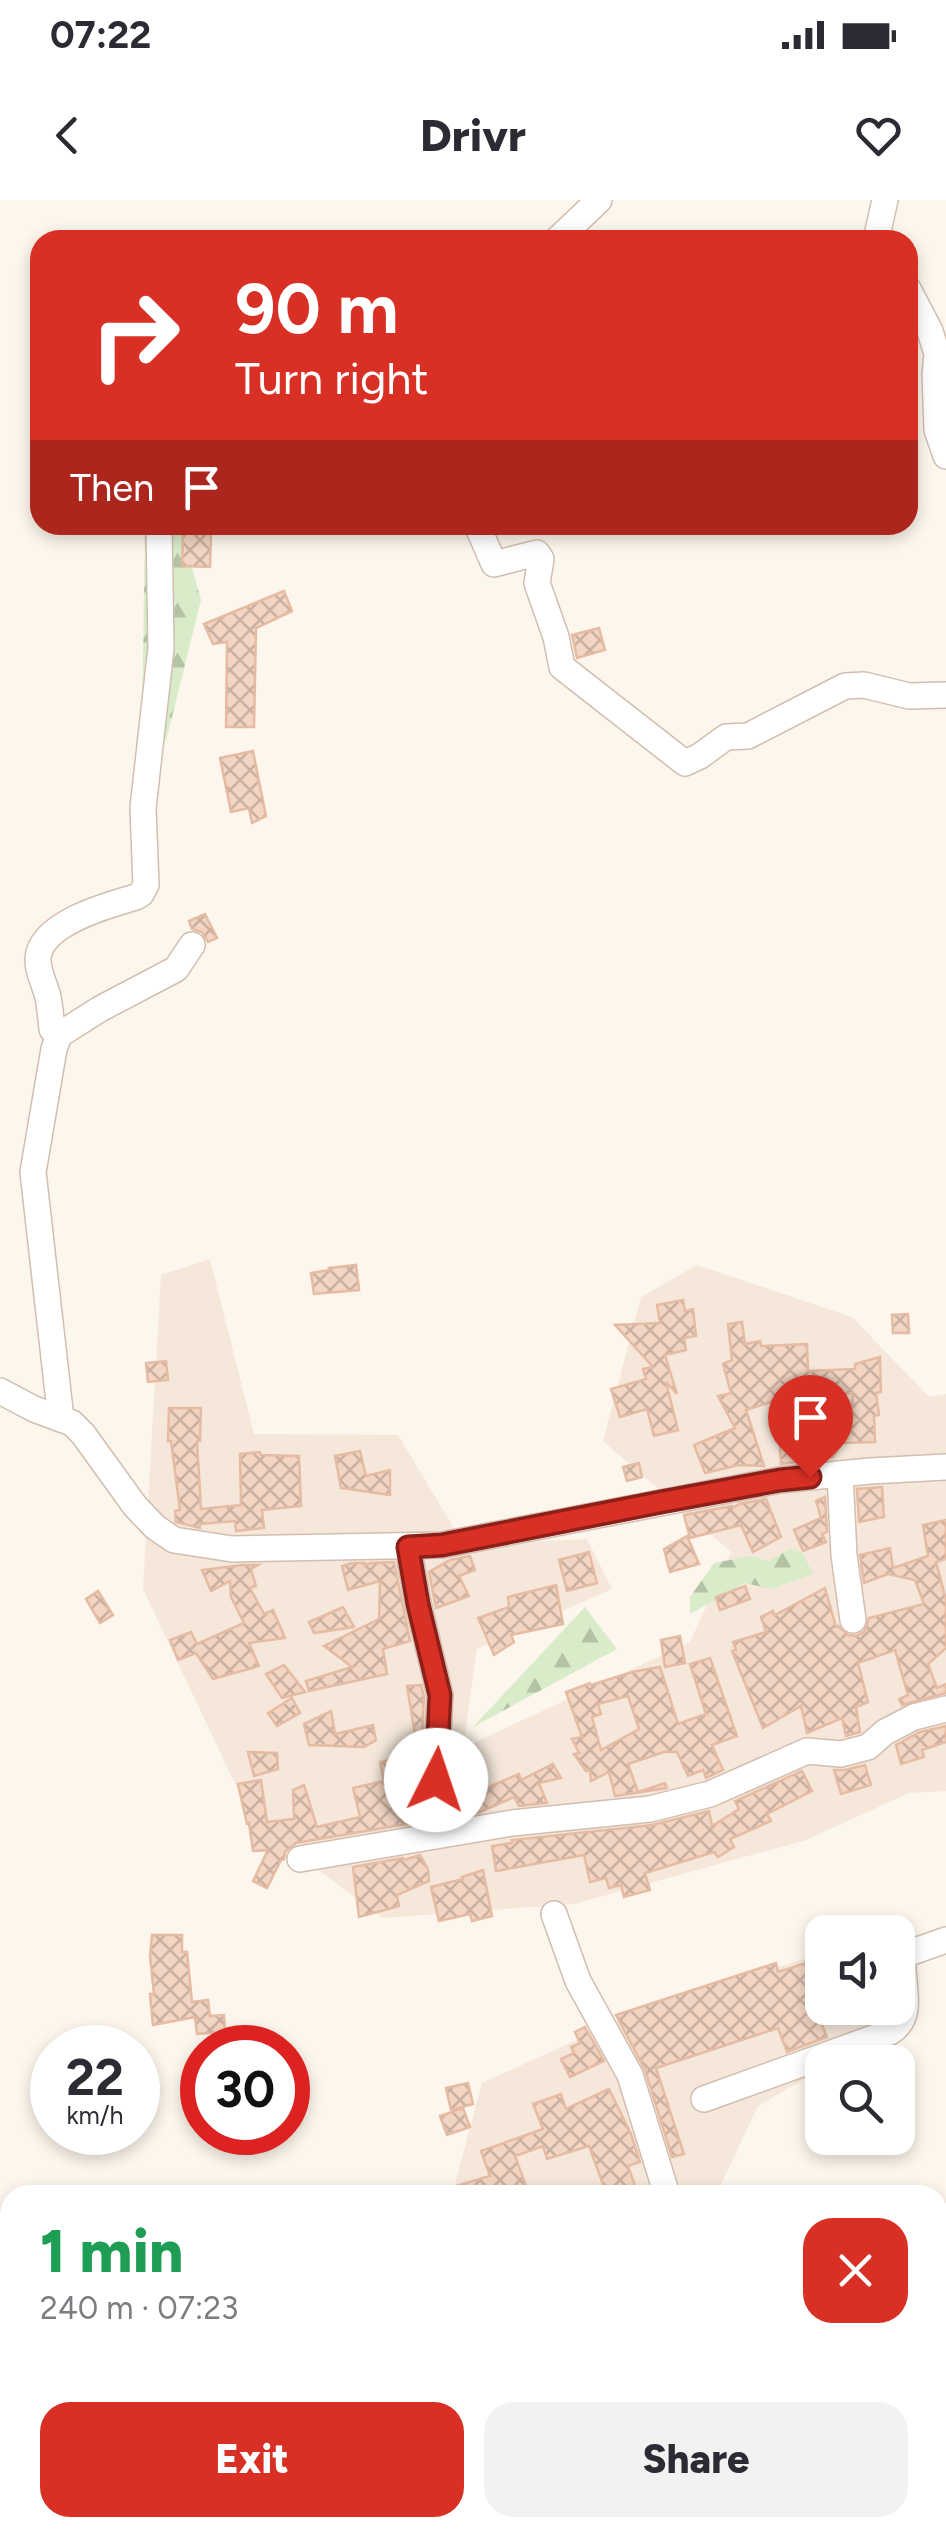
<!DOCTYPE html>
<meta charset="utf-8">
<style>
:root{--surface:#fff;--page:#f2f2f3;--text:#2b2b33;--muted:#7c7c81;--accent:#d93025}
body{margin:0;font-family:Figtree,sans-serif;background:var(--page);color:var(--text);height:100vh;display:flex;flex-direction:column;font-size:38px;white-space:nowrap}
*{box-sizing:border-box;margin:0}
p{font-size:32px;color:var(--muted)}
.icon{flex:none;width:55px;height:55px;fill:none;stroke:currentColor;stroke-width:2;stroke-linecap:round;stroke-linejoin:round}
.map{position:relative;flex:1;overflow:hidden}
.sheet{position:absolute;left:0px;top:1985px;width:948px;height:352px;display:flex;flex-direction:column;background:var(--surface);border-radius:30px 30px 0 0;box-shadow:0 5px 15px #0003}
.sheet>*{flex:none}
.guide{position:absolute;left:30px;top:30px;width:888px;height:305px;border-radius:30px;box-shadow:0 5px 15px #0003;background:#d93025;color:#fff;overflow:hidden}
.controls{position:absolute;left:805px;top:1715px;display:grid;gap:20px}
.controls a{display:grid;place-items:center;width:110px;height:110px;border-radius:20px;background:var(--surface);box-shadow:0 5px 15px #0003;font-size:50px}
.speed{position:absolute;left:30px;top:1825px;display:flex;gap:20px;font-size:50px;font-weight:700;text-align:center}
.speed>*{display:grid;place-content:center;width:130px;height:130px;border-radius:50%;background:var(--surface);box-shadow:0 5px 15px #0003;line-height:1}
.speed small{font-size:25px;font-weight:400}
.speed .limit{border:15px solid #d22;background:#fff;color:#111}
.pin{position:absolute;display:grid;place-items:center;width:85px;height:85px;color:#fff;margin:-102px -42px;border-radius:50% 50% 50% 0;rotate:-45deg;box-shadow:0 0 10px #0007}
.pin .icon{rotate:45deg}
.me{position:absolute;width:110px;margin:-55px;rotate:4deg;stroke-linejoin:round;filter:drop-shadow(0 0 8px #0008)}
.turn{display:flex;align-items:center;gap:35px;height:210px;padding:0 40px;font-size:45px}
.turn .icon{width:130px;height:130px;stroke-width:2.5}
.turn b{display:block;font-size:70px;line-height:85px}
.then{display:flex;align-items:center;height:95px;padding:0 40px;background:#0003;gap:20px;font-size:38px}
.round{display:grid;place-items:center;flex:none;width:105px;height:105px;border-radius:30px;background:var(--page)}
.headline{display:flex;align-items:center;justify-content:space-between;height:170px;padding:0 40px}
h1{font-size:60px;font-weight:800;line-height:75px;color:#1e9e55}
.button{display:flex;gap:20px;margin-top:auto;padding:20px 40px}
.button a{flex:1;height:115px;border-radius:30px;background:var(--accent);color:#fff;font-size:40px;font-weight:800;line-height:115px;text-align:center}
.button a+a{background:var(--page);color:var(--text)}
.status{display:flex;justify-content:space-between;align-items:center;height:70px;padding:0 50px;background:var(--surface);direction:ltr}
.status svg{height:28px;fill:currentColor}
header{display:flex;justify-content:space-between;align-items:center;height:130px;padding:0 40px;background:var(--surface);font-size:45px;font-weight:800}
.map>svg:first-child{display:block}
.residential{fill:#f5e8da}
.forest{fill:url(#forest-firs)}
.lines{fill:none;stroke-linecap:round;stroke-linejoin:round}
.stream{stroke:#a5d3da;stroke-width:5}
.building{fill:url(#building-cross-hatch);stroke:#e6bba3;stroke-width:2.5;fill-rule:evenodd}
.minor-casing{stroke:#d1beb0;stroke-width:28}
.minor{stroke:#fff;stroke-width:25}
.route-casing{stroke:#8d1f18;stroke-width:25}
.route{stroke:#d93025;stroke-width:18}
</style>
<div class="status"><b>07:22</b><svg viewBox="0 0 49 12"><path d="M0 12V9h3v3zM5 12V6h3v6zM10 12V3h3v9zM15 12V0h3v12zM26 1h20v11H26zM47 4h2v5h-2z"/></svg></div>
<header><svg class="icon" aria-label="back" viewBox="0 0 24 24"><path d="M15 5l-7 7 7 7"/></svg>Drivr<svg class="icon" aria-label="heart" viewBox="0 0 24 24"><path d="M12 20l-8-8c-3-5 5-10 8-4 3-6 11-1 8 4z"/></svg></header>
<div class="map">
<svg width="946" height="2337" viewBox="0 0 946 2337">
<defs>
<pattern id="forest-firs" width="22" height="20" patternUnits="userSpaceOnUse" patternTransform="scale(2.5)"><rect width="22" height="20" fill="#d8ecc9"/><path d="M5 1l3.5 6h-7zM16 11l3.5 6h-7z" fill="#b4c2a5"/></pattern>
<pattern id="building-cross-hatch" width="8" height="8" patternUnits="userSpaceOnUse" patternTransform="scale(2.5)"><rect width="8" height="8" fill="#f3d5c3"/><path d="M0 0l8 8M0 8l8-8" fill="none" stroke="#cab0a1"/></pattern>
</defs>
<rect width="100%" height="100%" fill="#fdf6ec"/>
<g class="residential">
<polygon points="210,1059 254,1234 398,1235 464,1345 587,1339 612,1389 477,1449 463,1548 690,1442 731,1352 603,1241 641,1097 697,1065 852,1117 929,1197 946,1194 946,1591 909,1593 806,1640 574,1704 383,1718 253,1622 143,1389 161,1075"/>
<polygon points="822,1753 822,1808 898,1808 909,1805 822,1869 758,1906 716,1995 452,1995 482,1883 636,1813"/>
<polygon points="67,2328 356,2328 346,2337 70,2337"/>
<polygon points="390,2328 485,2328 489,2337 411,2337"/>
</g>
<g class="forest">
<polygon points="145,325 180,325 201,400 166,541 142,524"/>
<polygon points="790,1349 802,1352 813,1374 770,1389 745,1383 690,1414 690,1397 714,1363 751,1356 768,1361"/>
<polygon points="585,1407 617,1449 473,1527"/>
</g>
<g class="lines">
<polyline class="stream" points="565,2337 569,2328"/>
</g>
<g class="building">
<polygon points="183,333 211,334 210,367 182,366"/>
<polygon points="284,391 292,411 256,428 254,527 226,527 227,442 213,444 204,424"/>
<polygon points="599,428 605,450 577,458 572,435"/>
<polygon points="253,551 266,616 252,623 249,608 231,612 220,558"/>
<polygon points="205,714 217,738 208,742 202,732 192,729 189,721"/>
<polygon points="356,1065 359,1090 314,1094 311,1073 330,1070 329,1068"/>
<polygon points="683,1100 685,1111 693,1109 696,1136 684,1138 686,1150 665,1155 677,1194 666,1182 678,1230 654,1236 647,1209 620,1217 611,1189 646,1179 643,1169 653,1167 615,1125 660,1123 657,1105"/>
<polygon points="908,1114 909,1133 893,1133 892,1115"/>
<path d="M 742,1122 L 745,1144 L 760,1141 L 761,1146 L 807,1144 L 808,1171 L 855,1169 L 855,1164 L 880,1157 L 881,1192 L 876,1193 L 879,1215 L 874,1216 L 875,1242 L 842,1243 L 833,1257 L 781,1264 L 777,1200 L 746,1210 L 764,1266 L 739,1265 L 705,1273 L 694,1245 L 735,1228 L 718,1196 L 731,1193 L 723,1164 L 732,1160 L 728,1124 ZM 853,1193 L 851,1218 L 820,1227 L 819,1194 Z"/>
<polygon points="166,1161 168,1180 148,1182 146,1163"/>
<polygon points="169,1208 201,1208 200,1241 197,1241 201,1309 241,1305 240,1254 260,1252 261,1255 299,1256 301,1306 262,1310 264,1328 236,1331 235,1321 200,1324 200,1328 176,1322 175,1311 180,1310 171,1241 168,1241"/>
<polygon points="360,1251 366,1276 390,1270 390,1295 341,1288 335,1256"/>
<polygon points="639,1263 642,1277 627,1281 623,1267"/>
<polygon points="882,1287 884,1317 859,1322 857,1289"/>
<polygon points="825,1297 827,1332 822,1334 826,1342 803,1351 794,1330 821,1318 816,1301"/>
<polygon points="766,1299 781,1337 753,1352 741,1325 690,1338 684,1315 732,1306 733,1308 739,1304"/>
<polygon points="946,1320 946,1359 936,1362 946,1400 946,1448 928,1464 937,1488 946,1484 946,1493 902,1505 899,1499 908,1495 895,1450 858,1463 868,1502 856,1507 860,1532 846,1536 842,1518 807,1533 801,1506 763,1528 732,1451 736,1450 733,1442 766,1432 761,1417 773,1411 775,1415 825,1388 836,1427 838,1426 848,1435 856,1436 864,1432 869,1418 924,1404 915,1380 888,1374 864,1383 860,1355 890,1348 893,1368 928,1356 923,1325"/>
<polygon points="687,1336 699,1364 670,1372 664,1349"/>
<polygon points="589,1352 597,1383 567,1391 559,1360"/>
<polygon points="470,1356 475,1370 459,1376 469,1396 436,1408 429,1372 450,1360"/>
<polygon points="394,1362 410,1441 383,1449 387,1474 309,1491 306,1481 352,1467 324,1446 379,1419 380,1381 348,1390 342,1366 352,1363 365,1363 365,1366 370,1363"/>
<polygon points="242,1365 258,1365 251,1369 256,1386 250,1388 264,1414 273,1410 285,1438 249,1443 259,1466 213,1479 196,1453 178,1460 170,1440 191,1432 197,1444 244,1423 231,1397 230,1381 211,1391 202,1370"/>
<polygon points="556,1385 563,1424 511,1435 514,1442 494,1455 478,1418 509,1407 508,1397"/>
<polygon points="745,1386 750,1399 720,1410 716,1397"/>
<polygon points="98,1391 113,1415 100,1423 86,1399"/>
<polygon points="343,1407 354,1427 314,1433 309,1422"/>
<polygon points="680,1436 685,1463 665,1467 661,1440"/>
<path d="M 710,1458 L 737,1536 L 712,1545 L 723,1570 L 706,1578 L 703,1570 L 688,1576 L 677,1552 L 664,1552 L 628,1564 L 638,1592 L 665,1583 L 667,1588 L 615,1596 L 609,1572 L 591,1581 L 590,1570 L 586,1571 L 574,1554 L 579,1553 L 572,1539 L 582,1537 L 566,1492 L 590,1483 L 591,1485 L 632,1472 L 660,1467 L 678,1524 L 706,1514 L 690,1464 ZM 628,1496 L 639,1529 L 601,1550 L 592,1517 L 601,1514 L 598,1504 Z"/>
<polygon points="284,1465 305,1492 282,1498 266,1474"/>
<polygon points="421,1485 424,1497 420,1579 410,1579 430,1620 296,1643 285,1652 284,1659 281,1660 267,1688 253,1681 268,1650 253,1651 249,1623 247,1624 238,1584 261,1580 267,1622 294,1619 293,1590 304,1585 317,1627 360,1617 353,1588 384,1581 380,1562 413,1556 414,1546 417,1546 407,1486"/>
<polygon points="292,1498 300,1513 277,1526 268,1513"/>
<polygon points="331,1511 335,1534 373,1525 376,1540 364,1547 309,1545 304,1524"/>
<polygon points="946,1526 946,1542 922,1550 924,1557 901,1564 896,1545 920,1532"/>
<polygon points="248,1552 277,1553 278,1569 254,1576"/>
<polygon points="553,1564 561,1578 539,1583 547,1603 519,1606 514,1597 480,1612 449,1616 445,1593 452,1582 469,1578 471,1589 476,1588 477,1592 519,1574 521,1580"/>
<polygon points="865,1565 871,1585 841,1594 834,1570 845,1570"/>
<polygon points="802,1571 812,1591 767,1614 771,1621 730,1639 734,1647 718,1657 714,1652 645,1673 650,1690 624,1697 621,1685 609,1688 606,1678 590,1682 584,1655 496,1671 492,1646 512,1643 512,1640 652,1625 709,1611 712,1626 739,1609 735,1601"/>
<polygon points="420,1655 428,1669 429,1681 397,1695 399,1706 359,1717 353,1667 403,1658 404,1660"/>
<polygon points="483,1670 492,1716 472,1721 470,1714 439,1721 431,1687 463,1679 462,1677"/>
<polygon points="152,1735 182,1735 182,1752 187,1752 192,1802 208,1800 210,1816 224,1815 225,1832 197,1834 195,1817 153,1825 150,1794 154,1794 150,1756"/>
<polygon points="822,1758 822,1813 818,1815 827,1837 787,1852 778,1828 656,1868 684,1954 672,1957 645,1870 616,1815 776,1763 778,1772"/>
<polygon points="585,1827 604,1861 570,1877 561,1859 574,1853 571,1847 580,1843 575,1832"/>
<polygon points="468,1883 473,1904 451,1910 446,1888"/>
<polygon points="609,1889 631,1934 640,1962 628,1966 637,1991 628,1995 607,1995 589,1946 547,1959 543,1946 515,1956 528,1991 518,1995 440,1995 439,1991 490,1976 481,1951 543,1929 533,1904 561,1894 566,1909"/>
<polygon points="463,1908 470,1927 447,1935 440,1916"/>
</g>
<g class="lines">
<defs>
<g id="minor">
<polyline points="557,40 599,0"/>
<polyline points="876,40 885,0"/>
<polyline points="908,89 930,131 937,154 935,174 937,230 946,256"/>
<polyline points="477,325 494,364 537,353 541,359 537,383 556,437 562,467 685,563 700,556 726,537 748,536 845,486 864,485 909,496 946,495"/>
<path d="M 59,835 L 52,829 C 51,819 50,808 48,797 C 45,785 37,770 38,758 C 41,723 108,705 136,697 L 141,694 L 146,685 L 143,608 L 161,448 L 159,325"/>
<polyline points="0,1191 34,1209 72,1223 83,1234 135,1306 155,1327 174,1340 232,1349 442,1345 780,1280 870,1271 946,1267"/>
<polyline points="61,1219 33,972 54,849 59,835 100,809 176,769 192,745"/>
<polyline points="840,1274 844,1355 853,1420"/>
<polyline points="408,1347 418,1403 440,1495 436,1580"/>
<polyline points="300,1659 512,1623 650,1609 710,1594 807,1551 841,1554 868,1547 885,1532 914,1517 946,1509"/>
<polyline points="554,1714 578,1781 630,1875 667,1995"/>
<path d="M 704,1899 L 890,1832 C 916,1816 901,1784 903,1759 L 909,1753 L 946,1740"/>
<polyline points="938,2036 946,2032"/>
<polyline points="197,2337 229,2328"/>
<polyline points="409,2337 427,2328"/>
</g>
</defs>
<use href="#minor" class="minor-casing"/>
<use href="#minor" class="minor"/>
</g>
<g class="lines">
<defs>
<polyline id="route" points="436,1580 440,1495 418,1404 408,1347 442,1345 661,1302 780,1280 810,1277"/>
</defs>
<use href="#route" class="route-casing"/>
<use href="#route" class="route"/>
</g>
</svg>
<div class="controls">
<a><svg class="icon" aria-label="sound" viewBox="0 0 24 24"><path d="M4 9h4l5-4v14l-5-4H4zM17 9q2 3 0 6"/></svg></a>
<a><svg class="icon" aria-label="search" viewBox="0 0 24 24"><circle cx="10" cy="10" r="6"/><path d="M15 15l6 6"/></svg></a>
</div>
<div class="speed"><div>22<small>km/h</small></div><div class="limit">30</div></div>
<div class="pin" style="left:810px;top:1277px;background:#d93025"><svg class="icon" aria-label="arrive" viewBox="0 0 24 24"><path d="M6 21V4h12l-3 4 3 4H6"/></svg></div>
<svg class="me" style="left:436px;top:1580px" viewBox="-20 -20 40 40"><circle r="19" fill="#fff"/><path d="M0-13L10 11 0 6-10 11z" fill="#d93025"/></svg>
<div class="guide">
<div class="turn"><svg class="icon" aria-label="right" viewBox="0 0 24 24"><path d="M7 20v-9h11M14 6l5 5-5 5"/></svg><div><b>90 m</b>Turn right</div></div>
<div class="then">Then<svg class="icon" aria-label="arrive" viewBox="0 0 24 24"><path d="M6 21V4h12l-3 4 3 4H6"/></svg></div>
</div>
<section class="sheet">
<div class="headline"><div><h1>1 min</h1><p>240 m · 07:23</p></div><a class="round" style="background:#d93025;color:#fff"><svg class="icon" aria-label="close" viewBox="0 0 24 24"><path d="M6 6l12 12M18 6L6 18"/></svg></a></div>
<div class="button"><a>Exit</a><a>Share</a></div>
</section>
</div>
